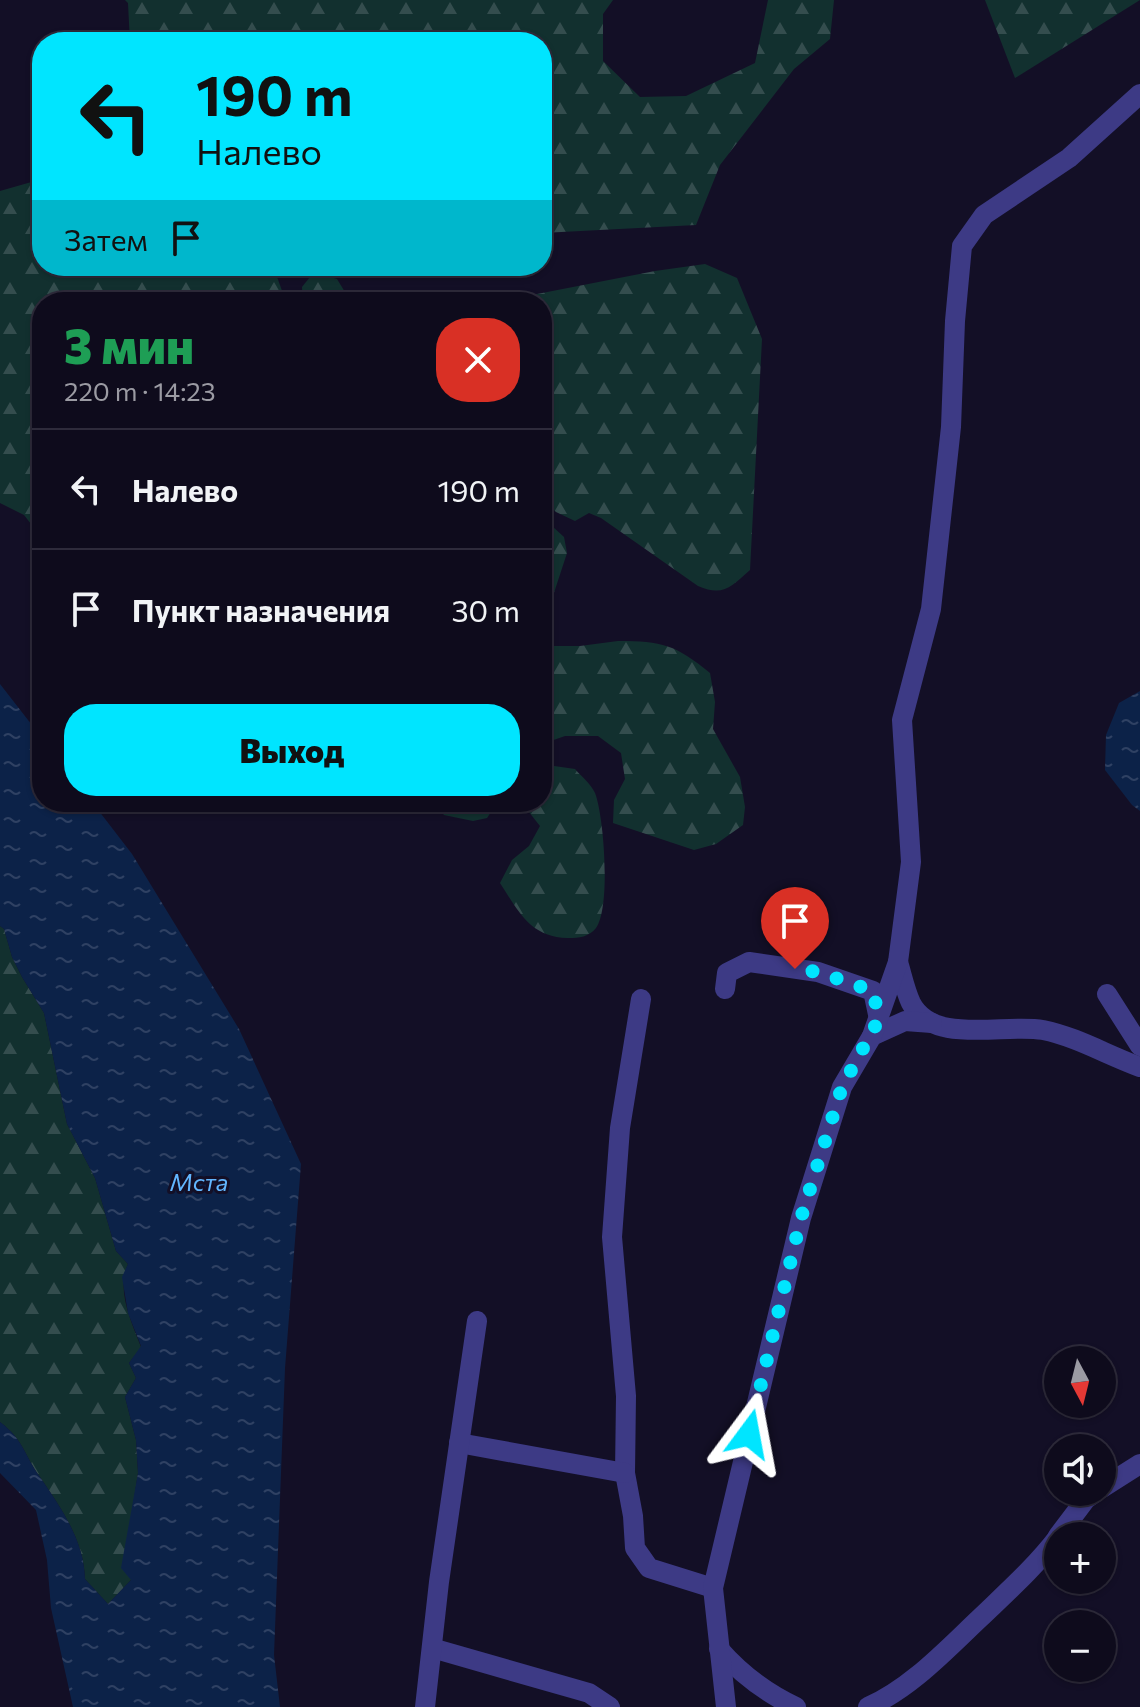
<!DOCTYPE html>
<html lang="ru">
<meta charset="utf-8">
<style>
:root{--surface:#0e0b1c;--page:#171425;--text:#f1f3f6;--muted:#9b9ba3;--line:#2e2b3b;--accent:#00e5ff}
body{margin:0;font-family:Commissioner,sans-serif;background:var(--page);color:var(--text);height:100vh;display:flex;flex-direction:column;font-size:30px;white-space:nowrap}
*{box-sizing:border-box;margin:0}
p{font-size:26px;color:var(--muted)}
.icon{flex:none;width:44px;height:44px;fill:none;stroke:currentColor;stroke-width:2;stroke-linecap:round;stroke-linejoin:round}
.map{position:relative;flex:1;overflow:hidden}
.side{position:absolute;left:32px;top:292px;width:520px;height:520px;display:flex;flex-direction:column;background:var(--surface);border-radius:32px;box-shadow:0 2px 6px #0004,0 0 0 2px var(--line)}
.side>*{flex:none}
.guide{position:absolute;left:32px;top:32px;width:520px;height:244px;border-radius:32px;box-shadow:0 2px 6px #0004,0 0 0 2px var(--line);background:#00e5ff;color:#111;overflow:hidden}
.needle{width:52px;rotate:173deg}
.buttons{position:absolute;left:1044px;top:1346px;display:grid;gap:16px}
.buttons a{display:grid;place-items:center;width:72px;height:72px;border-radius:50%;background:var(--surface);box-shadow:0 2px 6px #0004,0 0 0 2px var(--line);font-size:40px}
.pin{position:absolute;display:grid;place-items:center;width:68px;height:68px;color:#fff;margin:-82px -34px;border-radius:50% 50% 50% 0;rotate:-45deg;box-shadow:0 0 8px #0007}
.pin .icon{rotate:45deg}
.me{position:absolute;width:88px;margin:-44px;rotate:13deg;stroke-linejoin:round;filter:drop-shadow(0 0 6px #0008)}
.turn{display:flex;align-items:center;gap:28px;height:168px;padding:0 32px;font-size:36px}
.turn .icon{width:104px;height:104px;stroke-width:2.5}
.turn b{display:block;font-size:56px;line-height:68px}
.then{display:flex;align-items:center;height:76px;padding:0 32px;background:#0003;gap:16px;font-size:30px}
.round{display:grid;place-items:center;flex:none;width:84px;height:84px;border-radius:32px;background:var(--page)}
.overview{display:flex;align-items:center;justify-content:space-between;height:136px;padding:0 32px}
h1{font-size:48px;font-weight:800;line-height:60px;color:#1e9e55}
.cta{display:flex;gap:16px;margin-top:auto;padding:16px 32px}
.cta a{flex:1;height:92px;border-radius:32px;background:var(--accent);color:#111;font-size:32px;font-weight:800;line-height:92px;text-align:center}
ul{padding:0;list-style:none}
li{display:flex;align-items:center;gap:24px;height:120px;padding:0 32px;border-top:2px solid var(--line)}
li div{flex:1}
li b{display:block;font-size:30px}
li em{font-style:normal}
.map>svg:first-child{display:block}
.forest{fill:url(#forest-firs)}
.water{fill:url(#water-ripples)}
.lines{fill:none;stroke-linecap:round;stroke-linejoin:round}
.minor{stroke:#3d3a85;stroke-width:20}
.route{stroke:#00e5ff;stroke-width:14;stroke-dasharray:0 25.2}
.labels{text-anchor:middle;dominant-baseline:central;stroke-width:6;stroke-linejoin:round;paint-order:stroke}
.water-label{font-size:24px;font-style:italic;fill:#62b6ff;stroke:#130f26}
</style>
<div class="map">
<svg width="1140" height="1707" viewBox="0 0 1140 1707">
<defs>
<pattern id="forest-firs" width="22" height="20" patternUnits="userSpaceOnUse" patternTransform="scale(2)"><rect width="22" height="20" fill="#12302f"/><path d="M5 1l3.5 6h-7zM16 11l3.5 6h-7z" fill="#344d4e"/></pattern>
<pattern id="water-ripples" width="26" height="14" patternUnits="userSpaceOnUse" patternTransform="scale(2)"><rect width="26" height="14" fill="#0c2248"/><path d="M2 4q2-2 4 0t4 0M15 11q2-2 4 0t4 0" fill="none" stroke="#2f4163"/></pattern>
</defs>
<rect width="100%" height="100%" fill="#130f26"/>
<g class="forest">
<polygon points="125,0 613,0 603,14 603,61 640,97 686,96 755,63 768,0 834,0 830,39 794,69 720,165 696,225 542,233 542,42 130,42 128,3"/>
<polygon points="985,0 1140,0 1015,78"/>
<polygon points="42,179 42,266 268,266 276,274 286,302 42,302 42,538 24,515 0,503 0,191"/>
<path d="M 705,264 L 737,278 L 762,339 L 750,570 C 731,587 723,597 698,586 L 601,518 L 589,513 L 575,521 L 556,512 L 542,499 L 542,302 L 528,302 L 532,295 L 655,271 Z"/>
<polygon points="314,272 337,279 351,302 303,302 302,287"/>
<polygon points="542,517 564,537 567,553 549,608 545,637 542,638"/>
<path d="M 618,641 C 662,641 676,645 710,673 L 715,702 L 713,729 L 740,777 L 745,807 L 743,825 L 716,844 L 694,850 L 613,823 L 614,800 L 625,779 L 621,753 L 598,736 L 565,736 L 542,744 L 542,646 L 580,646 Z"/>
<path d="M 554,766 L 575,769 C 581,776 591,784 595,793 C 604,816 611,907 596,928 C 589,937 579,938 568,938 C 530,937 519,912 500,883 L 512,860 L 529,846 L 540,826 L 521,802 L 542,802 L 542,773 Z"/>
<polygon points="434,802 501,802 495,806 487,818 473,821 444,815"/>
<path d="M 0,926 L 4,929 L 12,957 L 22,977 L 44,1013 L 67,1124 L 95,1178 L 116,1251 L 128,1264 C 116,1290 131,1321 141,1347 L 129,1363 L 136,1378 L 125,1397 L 136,1440 L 138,1473 L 132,1511 L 131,1580 L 108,1604 L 85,1579 C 84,1540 61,1508 40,1477 C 24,1455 24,1440 0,1422 Z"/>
</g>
<g class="water">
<path d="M 0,684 L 42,738 L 42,802 L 92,802 L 132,854 L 239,1029 L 301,1164 L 285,1368 L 274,1655 L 280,1707 L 73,1707 L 51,1608 L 47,1560 L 36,1510 L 0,1473 L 0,1422 C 24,1440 24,1455 40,1477 C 61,1508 84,1540 85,1579 L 108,1604 L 131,1580 L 121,1568 L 138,1473 L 136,1440 L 125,1397 L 136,1378 L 129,1363 L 141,1346 L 128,1313 L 122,1277 L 128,1264 L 116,1251 L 95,1178 L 67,1124 L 44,1013 L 22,977 L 12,957 L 4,929 L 0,926 Z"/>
<polygon points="1140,691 1140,811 1132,805 1105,770 1106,735 1119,703"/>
</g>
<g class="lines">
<g class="minor">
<path d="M 898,962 C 902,975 905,990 911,1003 C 933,1046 1004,1023 1043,1030 C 1077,1037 1107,1055 1140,1067"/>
<polyline points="725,989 727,973 749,962 818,972 873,991 879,1019"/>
<polyline points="1107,994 1140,1046"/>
<polyline points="641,999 620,1128 612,1237 626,1396 625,1473 633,1516 635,1548 649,1568 713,1588"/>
<polyline points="872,1036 905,1021 932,1023"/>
<polyline points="459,1443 625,1473"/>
<polyline points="1102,1488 1140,1464"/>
<polyline points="1058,1536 1086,1499 1096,1492"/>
<polyline points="432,1648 589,1693 610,1707"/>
<path d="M 719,1649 C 740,1673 766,1693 796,1707"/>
<polyline points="425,1707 439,1582 477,1321"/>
<polyline points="726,1707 713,1588 801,1218 842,1087 872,1036 898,962 911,862 902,720 931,609 951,427 955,321 962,246 984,215 1069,158 1140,94"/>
<path d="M 868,1707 C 911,1688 946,1650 980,1618 C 1007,1592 1036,1566 1058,1537"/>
</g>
</g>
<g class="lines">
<polyline class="route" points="749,1434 801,1218 842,1087 879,1019 873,991 818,972 795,969"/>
</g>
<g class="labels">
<g class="water-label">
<text x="199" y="1181">Мста</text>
</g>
</g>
</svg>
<div class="buttons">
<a><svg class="needle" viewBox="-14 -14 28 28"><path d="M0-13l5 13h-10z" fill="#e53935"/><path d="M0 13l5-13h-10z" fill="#9b9ba3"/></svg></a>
<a><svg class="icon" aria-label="sound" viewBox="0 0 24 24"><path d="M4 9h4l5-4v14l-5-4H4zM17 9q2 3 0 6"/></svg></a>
<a>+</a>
<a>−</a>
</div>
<div class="pin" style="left:795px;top:969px;background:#d93025"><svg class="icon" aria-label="arrive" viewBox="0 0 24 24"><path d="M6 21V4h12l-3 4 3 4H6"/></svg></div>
<svg class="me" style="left:749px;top:1434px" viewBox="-20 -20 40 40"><path d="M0-17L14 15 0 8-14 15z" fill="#00e5ff" stroke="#fff" stroke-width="4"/></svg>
<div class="guide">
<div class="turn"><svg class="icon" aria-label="left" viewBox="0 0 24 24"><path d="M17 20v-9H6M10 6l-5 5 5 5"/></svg><div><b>190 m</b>Налево</div></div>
<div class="then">Затем<svg class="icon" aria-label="arrive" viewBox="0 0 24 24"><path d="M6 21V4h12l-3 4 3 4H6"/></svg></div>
</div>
<section class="side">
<div class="overview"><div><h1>3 мин</h1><p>220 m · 14:23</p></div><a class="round" style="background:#d93025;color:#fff"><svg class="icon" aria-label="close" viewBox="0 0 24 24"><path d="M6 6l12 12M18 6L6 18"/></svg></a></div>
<ul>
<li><svg class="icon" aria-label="left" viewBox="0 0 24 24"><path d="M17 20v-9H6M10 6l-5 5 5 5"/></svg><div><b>Налево</b></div><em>190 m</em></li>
<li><svg class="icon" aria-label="arrive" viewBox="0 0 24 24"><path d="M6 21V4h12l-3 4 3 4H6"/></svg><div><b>Пункт назначения</b></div><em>30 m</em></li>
</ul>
<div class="cta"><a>Выход</a></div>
</section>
</div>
